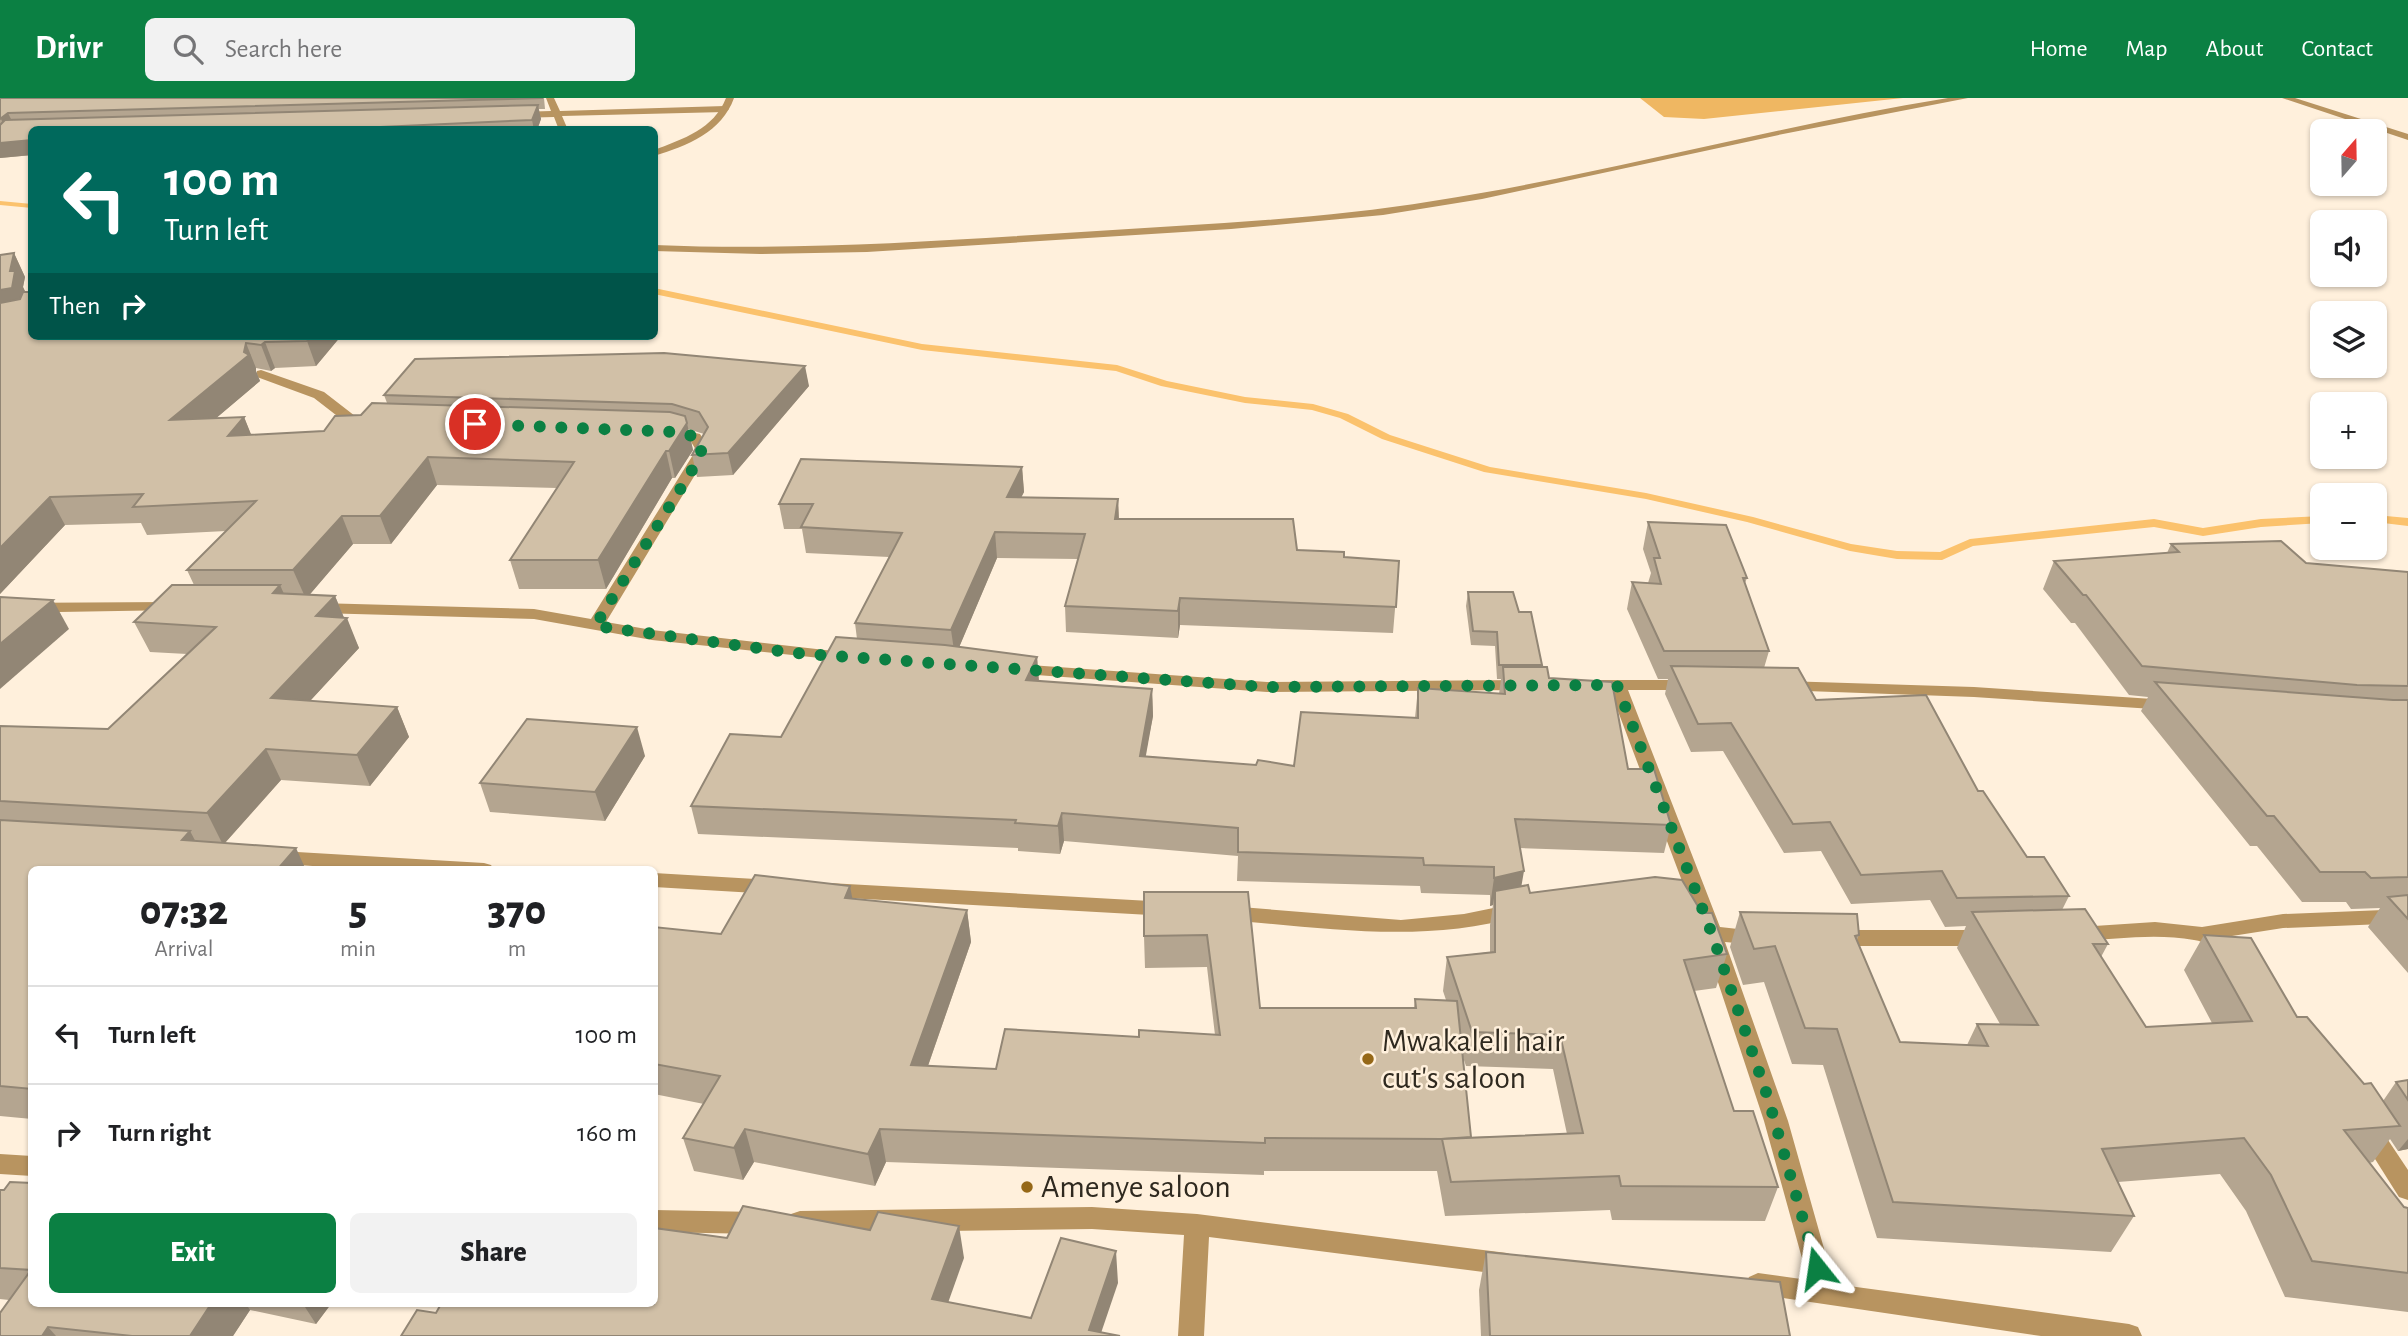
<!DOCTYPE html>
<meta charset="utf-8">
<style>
:root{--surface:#fff;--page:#f2f2f2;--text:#202124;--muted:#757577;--line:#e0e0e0;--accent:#0b8043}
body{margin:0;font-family:"Alegreya Sans",sans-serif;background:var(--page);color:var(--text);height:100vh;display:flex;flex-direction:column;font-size:26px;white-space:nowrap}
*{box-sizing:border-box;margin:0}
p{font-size:23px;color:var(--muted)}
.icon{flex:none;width:38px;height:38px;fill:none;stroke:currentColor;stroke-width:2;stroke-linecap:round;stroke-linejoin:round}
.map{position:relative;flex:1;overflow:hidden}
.side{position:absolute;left:28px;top:768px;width:630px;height:441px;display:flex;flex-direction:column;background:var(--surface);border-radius:10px;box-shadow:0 2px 5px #0004}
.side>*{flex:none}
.hud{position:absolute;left:28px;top:28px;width:630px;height:214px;border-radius:10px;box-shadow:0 2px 5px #0004;background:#00695c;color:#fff;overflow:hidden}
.needle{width:46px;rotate:20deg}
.fabs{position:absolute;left:2310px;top:21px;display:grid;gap:14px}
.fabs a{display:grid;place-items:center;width:77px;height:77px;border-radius:10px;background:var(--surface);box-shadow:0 2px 5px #0004;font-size:35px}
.pin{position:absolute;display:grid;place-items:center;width:60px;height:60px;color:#fff;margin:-30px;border:4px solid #fff;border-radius:50%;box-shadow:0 2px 7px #0007}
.me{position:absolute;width:77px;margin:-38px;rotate:345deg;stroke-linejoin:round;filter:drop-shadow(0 0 5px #0008)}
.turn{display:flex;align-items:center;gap:24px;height:147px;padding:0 21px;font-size:32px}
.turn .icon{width:91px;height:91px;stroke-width:2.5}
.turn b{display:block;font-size:49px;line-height:60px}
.then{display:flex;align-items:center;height:66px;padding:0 21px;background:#0003;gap:14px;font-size:26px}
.eta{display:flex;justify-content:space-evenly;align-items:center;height:119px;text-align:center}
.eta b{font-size:42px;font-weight:800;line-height:49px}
.cta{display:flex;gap:14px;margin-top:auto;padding:14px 21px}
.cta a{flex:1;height:80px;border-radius:10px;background:var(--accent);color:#fff;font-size:28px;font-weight:800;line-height:80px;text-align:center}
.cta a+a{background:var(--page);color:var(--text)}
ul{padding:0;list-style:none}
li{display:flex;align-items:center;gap:21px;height:98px;padding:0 21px;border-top:2px solid var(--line)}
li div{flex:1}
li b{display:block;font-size:26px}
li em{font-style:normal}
header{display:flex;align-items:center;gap:42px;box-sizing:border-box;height:98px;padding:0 35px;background:var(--accent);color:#fff}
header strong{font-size:33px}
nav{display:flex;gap:38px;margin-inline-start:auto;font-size:24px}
.search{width:490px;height:63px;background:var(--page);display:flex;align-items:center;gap:18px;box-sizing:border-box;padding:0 24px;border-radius:10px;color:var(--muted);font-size:26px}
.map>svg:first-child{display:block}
.forest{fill:#efb762}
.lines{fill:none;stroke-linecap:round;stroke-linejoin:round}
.stream{fill:#fbc26d;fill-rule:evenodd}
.minor{fill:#b89460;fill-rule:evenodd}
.tertiary{fill:#b89460;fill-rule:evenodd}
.wall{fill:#b4a590;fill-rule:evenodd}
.shaded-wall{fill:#928675}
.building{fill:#d1c0a7;stroke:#928675;stroke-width:2}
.route{stroke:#0b8043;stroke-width:12;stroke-dasharray:0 21.6}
.poi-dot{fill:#966817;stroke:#fff0dc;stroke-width:2.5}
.labels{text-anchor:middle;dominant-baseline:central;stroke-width:5;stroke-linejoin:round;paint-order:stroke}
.near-poi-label{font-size:32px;fill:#2f291f;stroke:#fff0dc;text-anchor:start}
</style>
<header>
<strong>Drivr</strong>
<div class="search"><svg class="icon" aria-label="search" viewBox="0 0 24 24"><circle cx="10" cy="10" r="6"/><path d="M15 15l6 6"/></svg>Search here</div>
<nav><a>Home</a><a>Map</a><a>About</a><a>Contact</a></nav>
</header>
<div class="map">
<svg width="2408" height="1238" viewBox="0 0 2408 1238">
<rect width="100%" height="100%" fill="#fff0dc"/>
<polygon class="forest" points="1640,0 1903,0 1704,21 1664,19"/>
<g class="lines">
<g class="stream">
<polygon points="0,103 32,106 32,110 0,107"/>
<polygon points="654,190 922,246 1117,267 1167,283 1245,299 1313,306 1348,316 1390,337 1490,369 1646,395 1753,419 1851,446 1897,453 1940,454 1970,441 2154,421 2203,430 2261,421 2322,418 2322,425 2261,429 2203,438 2154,429 1973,448 1942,462 1897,461 1850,453 1747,424 1646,401 1484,374 1382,341 1340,320 1312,312 1245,305 1161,288 1116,273 922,252 654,196"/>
<polygon points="2375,417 2408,420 2408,428 2375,424"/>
</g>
<g class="minor">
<polygon points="546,0 554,0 560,13 725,8 729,11 725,14 562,18 568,32 559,32 554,19 518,20 514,17 518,14 551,13"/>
<polygon points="2282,0 2295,0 2408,36 2408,42"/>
<polygon points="261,272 324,294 355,318 374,325 367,329 345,324 314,300 257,279 257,273"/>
<polygon points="668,329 700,336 710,352 606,524 652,532 851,555 857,556 859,560 857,564 652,542 534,521 318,515 310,510 318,505 534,511 591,521 696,352 690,342 663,336 661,333"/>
<polygon points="171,504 177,506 179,509 177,512 0,515 0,505"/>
<polygon points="1015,566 1267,584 1522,582 1531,587 1522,592 1267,594 1009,575 1007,571"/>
<polygon points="1592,582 1690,582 1699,587 1690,592 1628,592 1720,829 1765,834 1768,839 1765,844 1758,847 1725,844 1788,1023 1834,1186 2129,1226 2138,1229 2142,1238 2041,1238 1749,1195 1745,1187 1749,1179 1758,1175 1808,1182 1764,1023 1702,836 1610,592 1586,591 1583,587"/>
<polygon points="1784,583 1974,589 2168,602 2177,607 2168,612 1974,599 1778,592 1775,588 1778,584"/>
<polygon points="280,753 484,765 491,767 494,772 365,772 273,765 270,760 273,755"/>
<polygon points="654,775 773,782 780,784 783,789 780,794 773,796 654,789"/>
<polygon points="829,785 1168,804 1175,806 1178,811 1175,816 1168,818 829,799 822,797 819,792 822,787"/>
<path d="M 1513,806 L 1520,808 L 1523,813 L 1520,818 C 1424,846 1326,830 1228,822 L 1221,820 L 1218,815 L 1221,810 L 1228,808 L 1401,822 L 1464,816 Z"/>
<path d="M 2408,811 L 2408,825 L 2283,830 L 2232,838 L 2238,845 L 2235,850 C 2221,855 2208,844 2194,842 C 2156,835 2117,841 2079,843 L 2072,841 L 2069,836 L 2072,831 L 2079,829 L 2155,824 L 2202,829 L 2283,816 Z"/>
<polygon points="1834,832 1985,832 1992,835 1995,840 1992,845 1985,848 1834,848 1827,845 1824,840 1827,835"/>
<polygon points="2370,1024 2378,1027 2408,1072 2408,1102 2399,1099 2358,1034 2362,1027"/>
<polygon points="0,1056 32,1058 32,1078 0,1076"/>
<polygon points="1092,1109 1197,1116 1507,1155 1516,1158 1520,1166 1516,1174 1507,1177 1209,1139 1204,1238 1178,1238 1184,1137 1092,1131 800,1135 791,1132 788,1124 791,1116 800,1113"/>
<polygon points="654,1112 758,1114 767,1117 770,1125 767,1133 758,1136 654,1134"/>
</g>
<g class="tertiary">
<path d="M 726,0 L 734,0 C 722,34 687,48 654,58 L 654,52 C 683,41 714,31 726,0 Z"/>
<path d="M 1948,0 L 1968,0 L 1783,36 L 1482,101 L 1383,117 L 1231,131 L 867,154 L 760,156 L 654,153 L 654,147 C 797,153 938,143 1081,134 C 1198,126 1317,122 1433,103 C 1606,76 1775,28 1948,0 Z"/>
</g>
</g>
<g class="wall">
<polygon points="0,0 544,0 545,11 538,11 541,21 537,32 32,32 32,57 0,60"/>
<polygon points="14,155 25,179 23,189 25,194 341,238 316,268 275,270 271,273 256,270 256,273 260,283 216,320 244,319 251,337 324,333 387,305 384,297 809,288 733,377 697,379 692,357 704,336 688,331 693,352 675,380 672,380 606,491 519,491 510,462 557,390 437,387 391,446 353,446 309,497 335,498 344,520 359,550 310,603 397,609 409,639 370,688 281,682 225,745 32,772 32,1021 0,1018 0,628 108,631 187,556 150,554 134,524 194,487 187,472 226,433 147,437 141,425 65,427 0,496 0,157"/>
<path d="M 1022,369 L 1024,394 L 1021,399 L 1118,401 L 1119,421 L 1344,459 L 1399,463 L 1393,535 L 1180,527 L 1178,540 L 1066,534 L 1065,508 L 1078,461 L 997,460 L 959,549 L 1037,559 L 1039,583 L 1152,591 L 1153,618 L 1145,658 L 1256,667 L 1294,668 L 1415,620 L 1418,590 L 1499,596 L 1501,581 L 1497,581 L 1495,548 L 1471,547 L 1466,508 L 1468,494 L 1519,514 L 1542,567 L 1541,569 L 1549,580 L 1628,671 L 1671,727 L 1664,755 L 1520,750 L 1521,788 L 1530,795 L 1727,856 L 1716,890 L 1694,893 L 1734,1013 L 1778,1089 L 1765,1123 L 1612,1122 L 1610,1112 L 1445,1118 L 1437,1073 L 1264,1073 L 1264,1077 L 886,1064 L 875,1088 L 754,1064 L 743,1082 L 694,1073 L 683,1040 L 704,1006 L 654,996 L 654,829 L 721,836 L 853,801 L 967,812 L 971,844 L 928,968 L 996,971 L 1139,939 L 1215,937 L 1207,869 L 1145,870 L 1144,838 L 1248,794 L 1260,910 L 1414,910 L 1415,901 L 1446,902 L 1443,893 L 1447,859 L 1490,854 L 1490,827 L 1493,807 L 1490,808 L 1490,797 L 1421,795 L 1420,788 L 1237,783 L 1238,758 L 1064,743 L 1060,756 L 1018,753 L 1018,750 L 698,736 L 691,708 L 781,639 L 857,541 L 855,525 L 889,459 L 806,455 L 802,431 L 784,431 L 779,406 ZM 1462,956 L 1466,968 L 1553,971 L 1567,1036 L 1471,1039 Z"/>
<polygon points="1648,424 1747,480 1745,485 1769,553 1764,570 1816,602 1978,693 2027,759 2069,798 2062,812 2108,846 2101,859 2146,929 2212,925 2184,872 2204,837 2297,919 2364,986 2383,1003 2396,984 2408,982 2408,1051 2398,1053 2390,1041 2373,1064 2369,1065 2404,1109 2408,1110 2408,1214 2285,1199 2246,1113 2220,1076 2118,1084 2134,1118 2111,1154 1877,1140 1823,967 1792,966 1764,884 1743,887 1730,849 1740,814 1859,837 1857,842 1900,944 1967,947 1977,926 2000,926 1957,850 1966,828 1945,829 1930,802 1851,806 1821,753 1784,755 1723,653 1691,654 1665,596 1668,581 1658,581 1627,511 1632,484 1648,485 1651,475 1643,451"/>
<polygon points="2171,446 2306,465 2408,474 2408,875 2368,829 2380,810 2351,811 2346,804 2302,804 2257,748 2250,748 2141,613 2148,599 2129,597 2075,525 2071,525 2043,491 2054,463 2167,455"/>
<polygon points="645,658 605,723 490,714 480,685"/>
<polygon points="32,1085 32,1206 331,1206 316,1226 250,1212 233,1238 0,1238 9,1202 0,1201 0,1092 4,1092"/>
<polygon points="1486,1154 1790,1238 1481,1238 1479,1192"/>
</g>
<g class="shaded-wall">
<polygon points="538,7 541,21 537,32 534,32 532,22"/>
<polygon points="8,15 13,25 6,32 1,21"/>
<polygon points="32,42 32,57 0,60 0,45"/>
<polygon points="14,155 25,179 23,189 27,197 0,219 0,192 10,173"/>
<polygon points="311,238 341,238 316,268 307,243"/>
<polygon points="265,244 275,270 271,273 261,247"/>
<polygon points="246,245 256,270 256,273 260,283 182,349 170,322 244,254"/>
<polygon points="805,268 809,288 733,377 728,355"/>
<polygon points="244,319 255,346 228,338"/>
<polygon points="687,325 693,352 675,380 669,353"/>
<polygon points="666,353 672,380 606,491 598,462"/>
<polygon points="428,359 437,387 391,446 380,418"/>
<polygon points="1022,369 1024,394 1009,424 1007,399"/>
<polygon points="50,399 65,427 0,496 0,450"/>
<polygon points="1118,401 1119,427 1115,421"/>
<polygon points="342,418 353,446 306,501 293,472"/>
<polygon points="995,434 997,460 955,559 951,532"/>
<polygon points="280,487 293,516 273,495"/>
<polygon points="335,498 345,522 347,520 359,550 285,630 271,600 316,518"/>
<polygon points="1180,500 1180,527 1178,540 1178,513"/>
<polygon points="53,502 69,531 0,591 0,546"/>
<polygon points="1037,559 1039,586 1026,582"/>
<polygon points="1152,591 1153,618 1141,685 1140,658"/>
<polygon points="397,609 409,639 370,688 357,657"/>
<polygon points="637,629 645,658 605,723 595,694"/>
<polygon points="266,651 281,682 223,747 207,715"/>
<polygon points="1062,715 1064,743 1060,756 1058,728"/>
<polygon points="190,733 207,765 182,742"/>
<polygon points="296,750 306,772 277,772"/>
<polygon points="1524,773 1519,802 1495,793 1493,807 1490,808 1494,780"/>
<polygon points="850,788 856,820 845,800"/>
<polygon points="967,812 971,844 917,999 911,967"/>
<polygon points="745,1031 754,1064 743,1082 734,1050"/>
<polygon points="880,1031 886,1064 875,1088 868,1056"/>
<polygon points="2408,1041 2408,1051 2398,1053"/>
<polygon points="959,1128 964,1160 938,1233 932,1201"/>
<polygon points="1116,1153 1118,1185 1100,1238 1089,1232"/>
<polygon points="211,1206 246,1206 250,1212 233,1238 190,1238"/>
<polygon points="303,1206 331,1206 316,1226"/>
<polygon points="48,1229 56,1238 42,1238"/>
</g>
<g class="building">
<polygon points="0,0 543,0 8,15 0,21"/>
<polygon points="538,7 532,22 359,30 357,32 32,32 32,42 0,45 0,27 5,22"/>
<polygon points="14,155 10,173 15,173 12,190 0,192 0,157"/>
<polygon points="23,194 32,194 32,238 311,238 307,243 265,244 261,247 246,245 244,254 249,257 170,322 244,319 228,338 324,333 335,318 361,317 372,305 670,314 685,318 687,325 669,353 666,353 598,462 510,462 574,364 428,359 380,418 342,418 293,472 187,472 256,403 133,409 143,396 50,399 0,450 0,205 20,201"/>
<polygon points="664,255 805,268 728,355 692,357 708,329 699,314 672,306 384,297 415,261"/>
<polygon points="801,361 1022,369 1007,399 1118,401 1115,421 1293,421 1297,452 1344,454 1344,459 1399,463 1396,509 1180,500 1178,513 1065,508 1085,436 995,434 951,532 855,525 902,435 801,429 813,406 779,406"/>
<polygon points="1648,424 1726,427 1747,480 1743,480 1769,553 1664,553 1632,484 1661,486 1654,460 1660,460"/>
<polygon points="2281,443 2306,465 2408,474 2408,588 2357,587 2142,568 2086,497 2083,497 2054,463 2179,454 2171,446"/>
<polygon points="172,487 280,487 273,495 335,498 316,518 347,520 271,600 397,609 357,657 266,651 207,715 0,703 0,628 108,631 216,529 134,524"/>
<polygon points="1468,494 1513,494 1519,514 1531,514 1542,567 1499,567 1497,534 1473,533"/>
<polygon points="0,499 53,502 0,546"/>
<polygon points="836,539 945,547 1037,559 1026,582 1152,591 1140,658 1256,667 1258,662 1294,668 1301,614 1418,620 1418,590 1505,596 1503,569 1547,569 1549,580 1612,584 1628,671 1654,671 1671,727 1515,721 1524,773 1494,780 1494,769 1424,767 1423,760 1238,754 1238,730 1062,715 1058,728 1015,725 1016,722 691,708 730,636 781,639"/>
<polygon points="1671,568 1798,570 1816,602 1926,597 1978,693 1983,693 2027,759 2044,759 2069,798 1957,800 1942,773 1861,777 1830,724 1793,726 1731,625 1698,626"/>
<polygon points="2155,584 2393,602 2408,602 2408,779 2371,780 2365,774 2320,774 2274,718 2267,718"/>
<polygon points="527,621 637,629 595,694 480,685"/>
<polygon points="0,722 190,733 182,742 296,750 277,772 32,772 32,991 0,988"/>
<polygon points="755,777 850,788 845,800 967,812 911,967 996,971 1005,931 1139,939 1139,932 1220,937 1207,837 1144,838 1144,794 1248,794 1260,910 1416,910 1415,901 1457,903 1471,1039 1442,1041 1265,1040 1265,1045 880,1031 868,1056 745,1031 734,1050 683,1040 720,978 654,966 654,829 721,836"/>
<polygon points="1655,779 1682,782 1702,815 1712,815 1727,856 1684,862 1734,1013 1753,1013 1778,1089 1621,1088 1619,1078 1451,1084 1442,1041 1583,1035 1560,937 1472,934 1447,859 1495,854 1495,793 1528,787 1530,795"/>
<polygon points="2408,797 2408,821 2388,799"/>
<polygon points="2085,811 2108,846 2093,846 2146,929 2252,923 2204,837 2251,840 2297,919 2307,919 2364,986 2371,985 2400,1028 2344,1032 2404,1109 2408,1110 2408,1175 2312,1163 2271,1077 2244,1040 2102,1051 2134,1118 1893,1104 1837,931 1805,930 1775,848 1754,851 1740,814 1857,816 1859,837 1855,838 1900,944 1988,948 1977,926 2038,927 1972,814"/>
<polygon points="2408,982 2408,1002 2396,984"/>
<polygon points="10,1084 32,1085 32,1206 211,1206 190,1238 132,1238 48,1229 42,1238 0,1238 0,1215 31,1172 0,1170 0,1092 4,1092"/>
<polygon points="743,1108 870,1132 878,1114 959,1128 932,1201 1031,1220 1061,1140 1116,1153 1089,1232 1120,1238 401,1238 417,1212 436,1215 441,1206 654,1206 654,1130 727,1140"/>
<polygon points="1486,1154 1780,1184 1790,1238 1490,1238"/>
</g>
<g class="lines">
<path class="route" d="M 475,326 L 677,334 C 710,341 705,348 691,374 L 595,528 L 794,555 L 1267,589 L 1617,587 L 1712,836 L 1768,1000 L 1817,1170"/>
</g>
<g class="poi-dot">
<circle cx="1368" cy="961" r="7"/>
<circle cx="1027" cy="1089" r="7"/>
</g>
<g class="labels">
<g class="near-poi-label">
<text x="1382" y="943">Mwakaleli hair<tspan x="1382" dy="37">cut's saloon</tspan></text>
<text x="1041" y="1089">Amenye saloon</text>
</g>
</g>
</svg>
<div class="fabs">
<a><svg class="needle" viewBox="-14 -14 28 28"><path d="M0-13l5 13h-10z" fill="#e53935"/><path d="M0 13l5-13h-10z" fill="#757577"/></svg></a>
<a><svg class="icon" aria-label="sound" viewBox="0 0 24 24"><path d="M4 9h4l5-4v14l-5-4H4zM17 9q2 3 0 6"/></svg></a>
<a><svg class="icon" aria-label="layers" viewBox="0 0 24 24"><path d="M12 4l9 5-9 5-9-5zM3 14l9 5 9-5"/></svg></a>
<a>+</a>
<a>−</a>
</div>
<div class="pin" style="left:475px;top:326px;background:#d93025"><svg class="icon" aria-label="arrive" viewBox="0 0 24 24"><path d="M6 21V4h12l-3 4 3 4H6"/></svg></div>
<svg class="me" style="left:1817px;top:1170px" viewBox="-20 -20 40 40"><path d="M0-17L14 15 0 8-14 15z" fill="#0b8043" stroke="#fff" stroke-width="4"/></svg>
<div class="hud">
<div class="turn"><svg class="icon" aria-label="left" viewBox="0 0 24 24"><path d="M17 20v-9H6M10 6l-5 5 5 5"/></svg><div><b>100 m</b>Turn left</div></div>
<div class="then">Then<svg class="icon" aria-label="right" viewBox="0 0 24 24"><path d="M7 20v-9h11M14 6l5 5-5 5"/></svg></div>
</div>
<section class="side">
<div class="eta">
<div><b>07:32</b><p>Arrival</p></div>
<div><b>5</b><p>min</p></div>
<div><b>370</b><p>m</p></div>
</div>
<ul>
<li><svg class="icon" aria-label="left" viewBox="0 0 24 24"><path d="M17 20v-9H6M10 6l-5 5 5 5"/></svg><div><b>Turn left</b></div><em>100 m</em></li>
<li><svg class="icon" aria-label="right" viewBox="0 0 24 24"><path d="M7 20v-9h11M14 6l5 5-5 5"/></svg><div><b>Turn right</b></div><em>160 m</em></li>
</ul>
<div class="cta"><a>Exit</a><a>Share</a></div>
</section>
</div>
